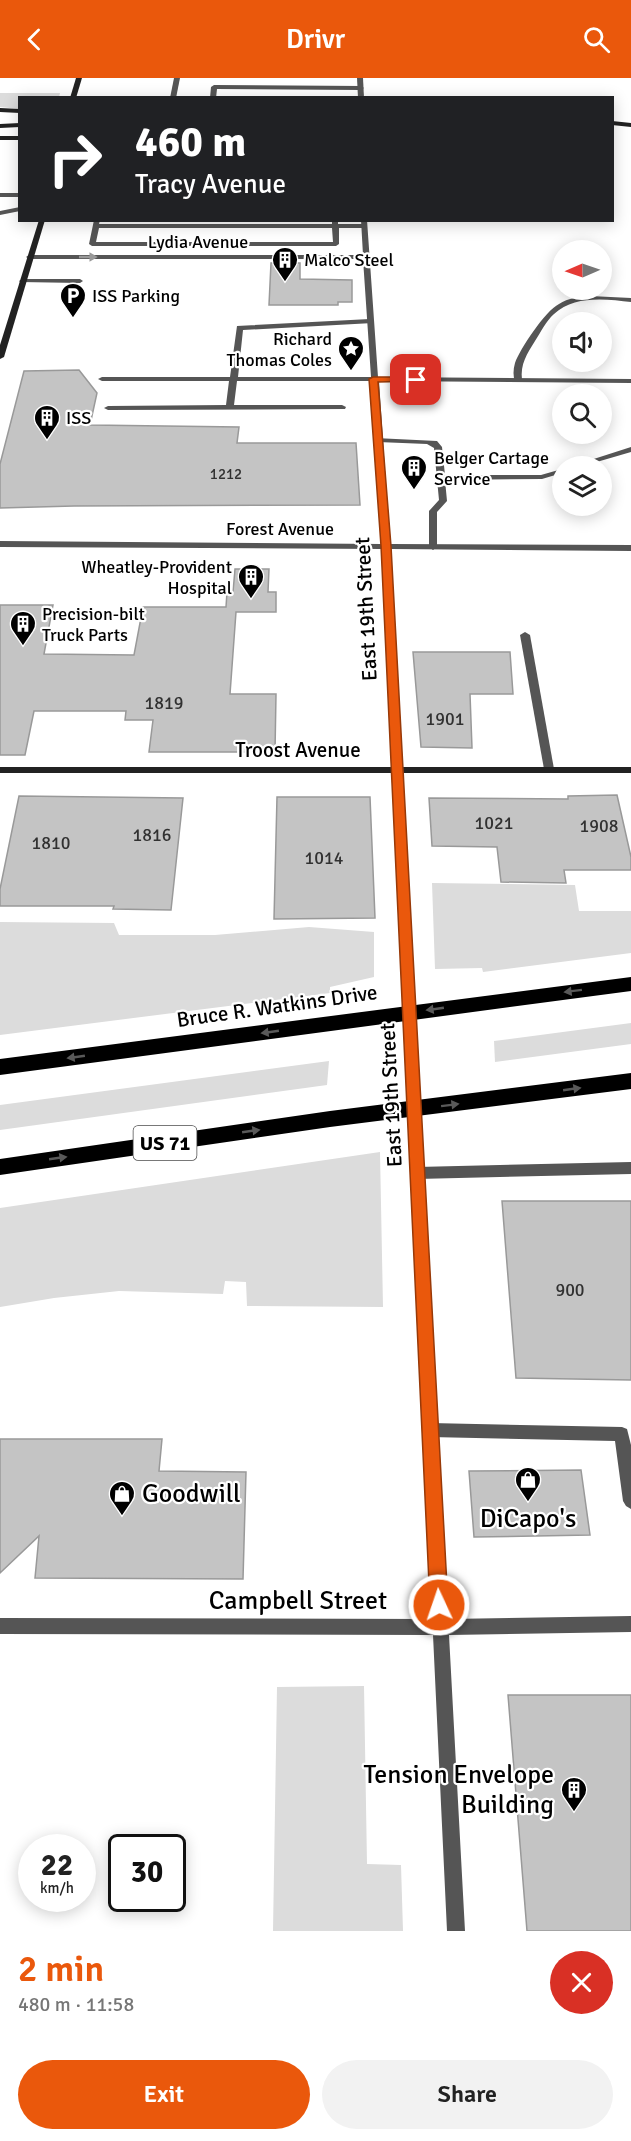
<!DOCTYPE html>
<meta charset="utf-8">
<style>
:root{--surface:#fff;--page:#f2f2f2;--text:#222;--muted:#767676;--accent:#ea580c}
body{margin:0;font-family:Signika,sans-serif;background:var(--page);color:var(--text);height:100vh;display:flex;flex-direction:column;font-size:22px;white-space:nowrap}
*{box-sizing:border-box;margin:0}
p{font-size:20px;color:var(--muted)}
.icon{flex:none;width:33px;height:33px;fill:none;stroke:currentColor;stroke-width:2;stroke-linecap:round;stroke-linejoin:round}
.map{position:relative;height:1853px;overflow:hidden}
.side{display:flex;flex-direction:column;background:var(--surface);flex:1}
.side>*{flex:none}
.top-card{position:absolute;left:18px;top:18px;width:596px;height:126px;border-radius:0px;box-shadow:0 3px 15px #0003;background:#202124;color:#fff;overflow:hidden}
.needle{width:39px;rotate:268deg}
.controls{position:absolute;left:552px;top:162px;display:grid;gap:12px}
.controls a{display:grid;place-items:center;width:60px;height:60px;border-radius:50%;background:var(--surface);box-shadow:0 3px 15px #0003;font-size:30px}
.speed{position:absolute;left:18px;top:1756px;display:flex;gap:12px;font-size:30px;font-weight:700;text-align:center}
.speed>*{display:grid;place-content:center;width:78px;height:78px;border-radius:50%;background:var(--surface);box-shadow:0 3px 15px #0003;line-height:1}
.speed small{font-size:15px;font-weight:400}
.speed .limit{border:3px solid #111;border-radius:9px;background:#fff;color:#111}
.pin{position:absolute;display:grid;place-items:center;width:51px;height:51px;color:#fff;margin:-26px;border-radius:12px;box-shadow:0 3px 9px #0006}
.me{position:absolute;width:66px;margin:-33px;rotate:357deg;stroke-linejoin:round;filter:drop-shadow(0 0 4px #0008)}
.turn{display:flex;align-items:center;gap:21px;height:126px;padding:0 18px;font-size:27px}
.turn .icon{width:78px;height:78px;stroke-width:2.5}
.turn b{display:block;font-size:42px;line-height:51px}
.round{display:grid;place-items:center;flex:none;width:63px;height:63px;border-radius:32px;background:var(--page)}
.summary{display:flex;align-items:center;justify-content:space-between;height:102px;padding:0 18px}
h1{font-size:36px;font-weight:600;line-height:45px;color:var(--accent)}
.cta{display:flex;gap:12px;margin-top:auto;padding:12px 18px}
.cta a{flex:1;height:69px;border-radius:36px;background:var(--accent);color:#fff;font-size:24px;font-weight:600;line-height:69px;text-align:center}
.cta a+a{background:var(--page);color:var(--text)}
header{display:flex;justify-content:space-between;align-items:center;height:78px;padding:0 18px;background:var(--accent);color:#fff;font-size:27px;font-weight:600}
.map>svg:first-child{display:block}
.green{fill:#dcdcdc}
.building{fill:#c4c4c4;stroke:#999;stroke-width:1.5}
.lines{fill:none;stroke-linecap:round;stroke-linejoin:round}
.lane{fill:#555;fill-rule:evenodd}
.street{fill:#555;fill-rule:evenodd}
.secondary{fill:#222;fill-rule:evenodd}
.highway{fill:#000;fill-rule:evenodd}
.oneway{fill:#999}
.oneway2{fill:#595959}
.route{fill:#ea580c;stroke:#983908;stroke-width:1.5}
.labels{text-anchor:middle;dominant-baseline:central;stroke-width:4.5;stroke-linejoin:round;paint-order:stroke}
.far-number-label{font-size:15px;fill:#313131}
.far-street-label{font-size:18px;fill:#000;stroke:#fff}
.far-poi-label{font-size:18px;fill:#000;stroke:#fff;text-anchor:start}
.number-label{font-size:18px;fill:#313131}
.shield{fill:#fff;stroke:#4c4c4c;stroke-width:1.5}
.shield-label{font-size:20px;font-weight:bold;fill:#000}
.street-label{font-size:21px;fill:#000;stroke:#fff}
.near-poi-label{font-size:26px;fill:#000;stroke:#fff;text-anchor:start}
.near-street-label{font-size:26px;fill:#000;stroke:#fff}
</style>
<header><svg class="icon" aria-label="back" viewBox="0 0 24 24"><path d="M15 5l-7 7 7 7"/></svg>Drivr<svg class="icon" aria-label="search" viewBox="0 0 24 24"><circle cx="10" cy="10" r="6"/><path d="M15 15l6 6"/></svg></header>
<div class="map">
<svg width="631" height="1853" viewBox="0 0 631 1853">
<rect width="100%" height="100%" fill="#fff"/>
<g class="green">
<polygon points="0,15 60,15 59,19 20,20 19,31 0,29"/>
<polygon points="432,805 575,807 579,833 631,833 631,875 483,894 482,890 435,891"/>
<polygon points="0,844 114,845 119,857 215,857 309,849 374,854 374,899 330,909 330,915 0,957"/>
<polygon points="631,945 631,966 495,984 494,963"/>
<polygon points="329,983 327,1007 0,1052 0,1027"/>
<polygon points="380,1074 383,1229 247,1228 246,1204 225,1203 223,1216 119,1213 54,1220 0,1229 0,1130"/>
<polygon points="364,1608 367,1786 401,1787 403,1853 273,1853 277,1609"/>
</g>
<g class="building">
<polygon points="271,185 300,185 300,201 352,202 352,224 338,224 338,227 269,227"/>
<polygon points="79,292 97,315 90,347 239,349 237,365 356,365 360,427 74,428 0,430 0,386 24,293"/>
<polygon points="235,491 269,491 268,514 276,514 276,534 236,534 230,616 276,616 275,674 149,674 153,642 125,642 126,633 34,633 25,677 0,677 0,527 53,527 44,576 134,577 143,529 226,529 227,514 233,514"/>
<polygon points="413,574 510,574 513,616 470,616 472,670 421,669"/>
<polygon points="617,717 631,779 631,792 564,792 566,805 501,804 497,769 432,768 429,720 568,721 568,718"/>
<polygon points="19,718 183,720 171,832 113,831 114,828 0,828 0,811"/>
<polygon points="277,719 370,719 375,840 274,841"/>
<polygon points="502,1123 631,1123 631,1302 516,1300"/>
<polygon points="0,1361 162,1361 159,1393 246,1394 243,1501 35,1500 39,1458 0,1495"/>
<polygon points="581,1392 590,1457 474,1459 469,1393"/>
<polygon points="508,1617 631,1617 631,1853 527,1853"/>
</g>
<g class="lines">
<g class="lane">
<polygon points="174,0 180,0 176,20 170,20"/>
<polygon points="214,7 361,8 364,10 361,12 217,11 216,20 210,20 211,9"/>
<polygon points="20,129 20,133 0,137 0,133"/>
<path d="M 94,142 L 100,142 L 99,146 L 332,146 L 332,142 L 338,142 L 338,146 L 364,146 L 367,148 L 364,150 L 339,150 L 339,166 L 336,168 L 92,168 L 89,166 ZM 99,150 L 332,150 L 333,164 L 96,164 Z"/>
<polygon points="22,201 80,201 83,203 80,205 20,204 19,203"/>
<path d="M 590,218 L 631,220 L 631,224 C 606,221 574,217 554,236 C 546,243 541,254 535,263 C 527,276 520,286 522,302 L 515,304 C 513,298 513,292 515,285 C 520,271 545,233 559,226 C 568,220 580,219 590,218 Z"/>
<polygon points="370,241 374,243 373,245 243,252 238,299 373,299 377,301 373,303 237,303 234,327 342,327 346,329 345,331 108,332 104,330 108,328 226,327 229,303 102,303 98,301 102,299 230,299 237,248"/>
<polygon points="375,360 437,363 442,369 445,397 541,397 562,391 562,395 542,401 445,402 447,423 437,434 437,469 433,472 429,469 429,433 439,422 434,370 427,366 378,364 374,362"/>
<polygon points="631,369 631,374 583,388 572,388"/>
<polygon points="525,554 530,557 554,691 549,694 544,691 520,557"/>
<polygon points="631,1084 631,1096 417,1101 412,1099 410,1095 412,1091 417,1089"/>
<polygon points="430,1345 622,1349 627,1351 631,1367 631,1431 626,1428 623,1423 615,1363 430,1359 425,1357 423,1352 425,1347"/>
</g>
<g class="street">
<polygon points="357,0 363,0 364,20 358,20"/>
<rect x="0" y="115" width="20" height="4"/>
<polygon points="361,142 367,142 378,299 631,301 631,305 379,303 390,466 631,467 631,473 391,471 448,1541 631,1538 631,1554 449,1557 465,1853 447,1853 433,1557 0,1556 0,1540 432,1541 382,471 0,469 0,463 381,466 371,303 369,301 371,299 363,181 29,181 26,179 29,177 363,177"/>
</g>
<g class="secondary">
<polygon points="76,0 82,0 76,20 70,20"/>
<polygon points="0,30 20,31 20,35 0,34"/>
<polygon points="612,43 631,45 631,49 612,47"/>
<polygon points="20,45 20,49 0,50 0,46"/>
<rect x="0" y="58" width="20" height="4"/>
<polygon points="39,142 45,142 4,279 0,281 0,267"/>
<rect x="0" y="689" width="631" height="6"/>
</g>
<g class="highway">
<polygon points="631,899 631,913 0,997 0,981"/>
<polygon points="631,995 631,1011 330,1049 0,1097 0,1081 330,1033"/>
</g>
</g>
<defs><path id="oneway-solid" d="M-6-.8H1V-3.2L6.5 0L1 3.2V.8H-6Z" transform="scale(1.5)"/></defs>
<use class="oneway" href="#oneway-solid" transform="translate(88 179)"/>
<g class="oneway2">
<use href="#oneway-solid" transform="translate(573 913) rotate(173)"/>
<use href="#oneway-solid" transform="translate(435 931) rotate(172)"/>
<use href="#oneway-solid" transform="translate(270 954) rotate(172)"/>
<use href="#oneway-solid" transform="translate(76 979) rotate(172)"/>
<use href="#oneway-solid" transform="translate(572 1011) rotate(-8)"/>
<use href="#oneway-solid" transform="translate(450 1027) rotate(-7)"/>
<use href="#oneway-solid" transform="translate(251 1053) rotate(-8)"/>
<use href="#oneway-solid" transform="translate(58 1080) rotate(-8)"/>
</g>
<polygon class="route" points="416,299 421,302 419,303 378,304 391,468 448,1527 445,1534 439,1537 432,1534 430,1527 381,468 369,301 373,299"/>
<defs>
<symbol id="building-pin" viewBox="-11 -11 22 30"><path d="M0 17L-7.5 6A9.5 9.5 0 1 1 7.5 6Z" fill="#000" stroke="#fff"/><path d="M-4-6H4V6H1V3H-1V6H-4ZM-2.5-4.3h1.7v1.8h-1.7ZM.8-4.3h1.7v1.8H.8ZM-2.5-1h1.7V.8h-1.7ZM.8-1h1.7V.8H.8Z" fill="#fff"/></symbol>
<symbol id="parking-pin" viewBox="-11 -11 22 30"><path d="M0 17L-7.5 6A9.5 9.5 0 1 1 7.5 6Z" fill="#000" stroke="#fff"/><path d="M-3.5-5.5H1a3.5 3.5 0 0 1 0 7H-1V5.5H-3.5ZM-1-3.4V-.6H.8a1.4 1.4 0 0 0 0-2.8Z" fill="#fff"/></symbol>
<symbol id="sight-pin" viewBox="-11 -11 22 30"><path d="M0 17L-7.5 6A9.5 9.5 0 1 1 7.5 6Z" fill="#000" stroke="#fff"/><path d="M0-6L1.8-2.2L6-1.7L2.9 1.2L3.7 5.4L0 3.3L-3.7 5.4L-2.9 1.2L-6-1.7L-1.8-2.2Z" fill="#fff"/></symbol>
<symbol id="shop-pin" viewBox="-11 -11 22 30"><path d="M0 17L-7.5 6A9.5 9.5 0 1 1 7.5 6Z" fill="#000" stroke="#fff"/><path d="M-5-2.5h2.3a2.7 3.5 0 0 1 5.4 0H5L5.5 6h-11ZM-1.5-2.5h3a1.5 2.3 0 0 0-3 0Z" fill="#fff"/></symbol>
</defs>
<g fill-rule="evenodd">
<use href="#building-pin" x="270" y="167" width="30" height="40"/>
<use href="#parking-pin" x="58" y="203" width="30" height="40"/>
<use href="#sight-pin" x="336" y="256" width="30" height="40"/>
<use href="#building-pin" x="32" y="325" width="30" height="40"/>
<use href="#building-pin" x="399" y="375" width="30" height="40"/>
<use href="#building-pin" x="236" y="484" width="30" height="40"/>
<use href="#building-pin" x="8" y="531" width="30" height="40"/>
<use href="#shop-pin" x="513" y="1387" width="30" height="40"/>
<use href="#shop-pin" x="107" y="1401" width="30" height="40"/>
<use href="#building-pin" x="559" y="1697" width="30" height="40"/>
</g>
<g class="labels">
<g class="far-number-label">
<text x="226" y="396">1212</text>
</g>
<g class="far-street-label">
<text x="198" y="164">Lydia Avenue</text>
<text x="280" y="451">Forest Avenue</text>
</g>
<g class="far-poi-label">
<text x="304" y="182">Malco Steel</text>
<text x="92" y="218">ISS Parking</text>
<text x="332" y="261" text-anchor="end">Richard<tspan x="332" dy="21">Thomas Coles</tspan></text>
<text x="66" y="340">ISS</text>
<text x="434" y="380">Belger Cartage<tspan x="434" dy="21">Service</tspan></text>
<text x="232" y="489" text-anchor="end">Wheatley-Provident<tspan x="232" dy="21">Hospital</tspan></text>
<text x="42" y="536">Precision-bilt<tspan x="42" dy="21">Truck Parts</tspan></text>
</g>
<g class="number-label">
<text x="164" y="625">1819</text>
<text x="445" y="641">1901</text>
<text x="494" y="745">1021</text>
<text x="599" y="748">1908</text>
<text x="152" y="757">1816</text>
<text x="51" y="765">1810</text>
<text x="324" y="780">1014</text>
<text x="570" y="1212">900</text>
</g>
<rect class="shield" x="133.5" y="1048" width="63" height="34" rx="4.5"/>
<g class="shield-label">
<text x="165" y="1065">US 71</text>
</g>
<g class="street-label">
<text transform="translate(366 531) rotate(-93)">East 19th Street</text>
<text x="298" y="672">Troost Avenue</text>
<text transform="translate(277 928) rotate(-8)">Bruce R. Watkins Drive</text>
<text transform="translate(391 1017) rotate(-93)">East 19th Street</text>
</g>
<g class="near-poi-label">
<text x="142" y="1416">Goodwill</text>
<text x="528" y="1441" text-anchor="middle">DiCapo's</text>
<text x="554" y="1697" text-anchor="end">Tension Envelope<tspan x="554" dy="30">Building</tspan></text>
</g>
<g class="near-street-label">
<text x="298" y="1523">Campbell Street</text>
</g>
</g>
</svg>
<div class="controls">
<a><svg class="needle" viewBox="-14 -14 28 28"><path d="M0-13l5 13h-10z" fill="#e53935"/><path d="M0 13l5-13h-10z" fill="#767676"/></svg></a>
<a><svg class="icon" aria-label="sound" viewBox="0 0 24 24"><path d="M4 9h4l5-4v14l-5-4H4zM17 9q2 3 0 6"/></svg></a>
<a><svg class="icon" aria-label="search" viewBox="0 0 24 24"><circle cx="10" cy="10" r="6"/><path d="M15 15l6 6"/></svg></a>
<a><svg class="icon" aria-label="layers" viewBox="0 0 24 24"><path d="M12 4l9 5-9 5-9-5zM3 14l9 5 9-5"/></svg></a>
</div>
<div class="speed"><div>22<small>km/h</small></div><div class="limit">30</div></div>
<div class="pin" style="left:416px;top:302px;background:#d93025"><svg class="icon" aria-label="arrive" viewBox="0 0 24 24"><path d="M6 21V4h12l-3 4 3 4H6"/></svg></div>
<svg class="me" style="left:439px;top:1527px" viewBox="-20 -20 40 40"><circle r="17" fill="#ea580c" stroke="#fff" stroke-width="3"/><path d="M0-11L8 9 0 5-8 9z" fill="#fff"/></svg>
<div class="top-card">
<div class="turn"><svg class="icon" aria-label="right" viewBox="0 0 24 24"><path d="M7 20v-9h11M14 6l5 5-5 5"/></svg><div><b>460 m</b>Tracy Avenue</div></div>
</div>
</div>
<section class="side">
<div class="summary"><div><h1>2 min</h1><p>480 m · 11:58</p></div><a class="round" style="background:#d93025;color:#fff"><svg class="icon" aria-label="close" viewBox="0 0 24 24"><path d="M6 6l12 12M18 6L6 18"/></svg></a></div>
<div class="cta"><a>Exit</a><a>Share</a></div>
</section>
